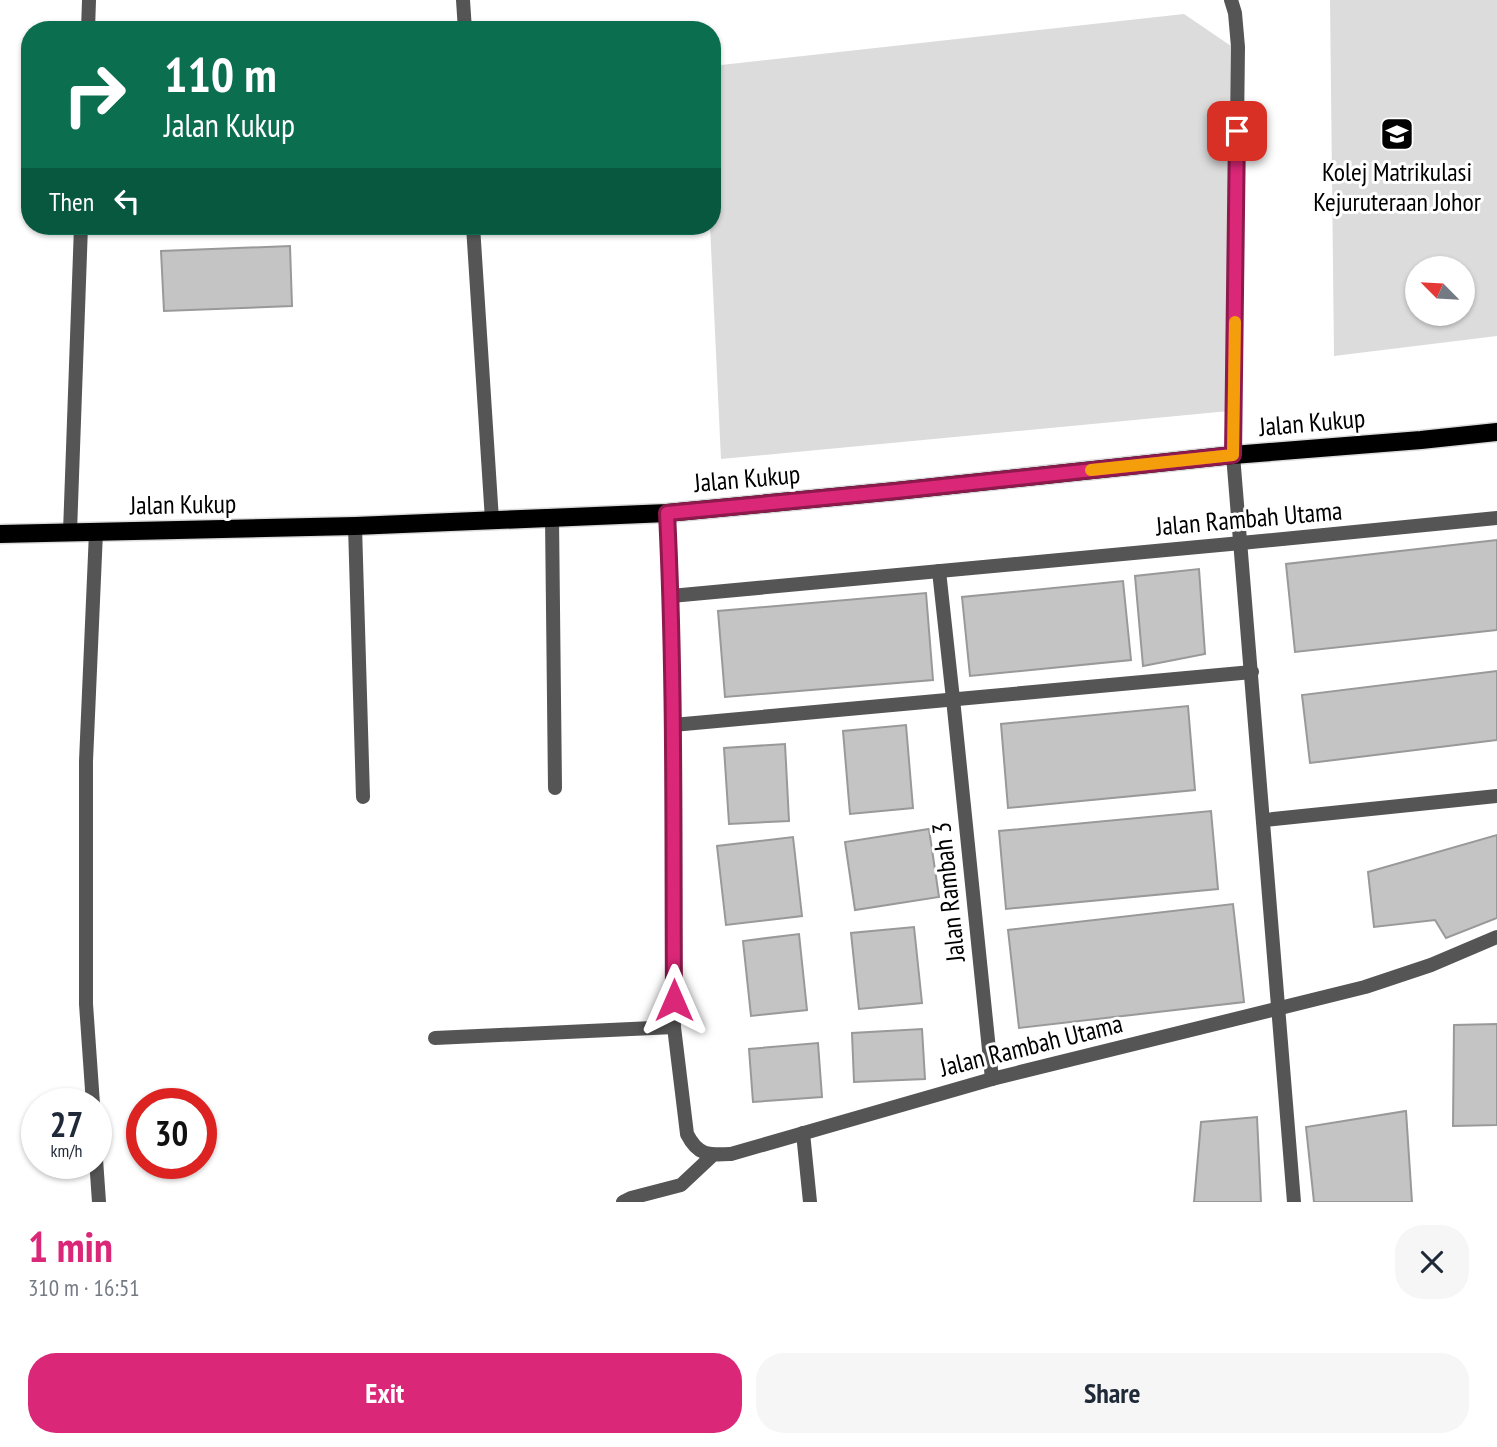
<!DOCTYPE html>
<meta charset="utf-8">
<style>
:root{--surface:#fff;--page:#f6f6f7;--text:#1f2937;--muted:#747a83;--accent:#db2777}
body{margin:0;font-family:"PT Sans Narrow",sans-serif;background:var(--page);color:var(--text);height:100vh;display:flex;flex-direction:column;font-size:26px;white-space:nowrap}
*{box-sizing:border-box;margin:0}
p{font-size:23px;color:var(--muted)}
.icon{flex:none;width:38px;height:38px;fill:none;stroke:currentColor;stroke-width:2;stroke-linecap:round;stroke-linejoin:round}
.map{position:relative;height:1202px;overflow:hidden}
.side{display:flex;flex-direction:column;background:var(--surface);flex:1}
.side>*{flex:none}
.banner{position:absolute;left:21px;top:21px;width:700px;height:214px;border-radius:28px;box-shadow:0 2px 5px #0004;background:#0b6e4f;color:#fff;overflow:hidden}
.needle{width:46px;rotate:294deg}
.buttons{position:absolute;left:1405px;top:256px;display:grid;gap:14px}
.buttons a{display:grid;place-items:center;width:70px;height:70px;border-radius:50%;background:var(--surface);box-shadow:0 2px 5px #0004;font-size:35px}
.speed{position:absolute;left:21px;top:1088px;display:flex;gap:14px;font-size:35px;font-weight:700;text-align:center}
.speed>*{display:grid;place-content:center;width:91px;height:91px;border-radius:50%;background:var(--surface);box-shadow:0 2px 5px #0004;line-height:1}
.speed small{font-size:18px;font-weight:400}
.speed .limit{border:10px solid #d22;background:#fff;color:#111}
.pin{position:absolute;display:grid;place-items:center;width:60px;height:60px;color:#fff;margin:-30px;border-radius:14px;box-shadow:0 4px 10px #0006}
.me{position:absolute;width:77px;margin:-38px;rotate:0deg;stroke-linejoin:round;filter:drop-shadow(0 0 5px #0008)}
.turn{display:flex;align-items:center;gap:24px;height:147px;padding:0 28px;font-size:32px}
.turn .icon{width:91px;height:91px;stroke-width:2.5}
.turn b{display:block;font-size:49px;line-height:60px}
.then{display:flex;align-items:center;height:66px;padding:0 28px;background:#0003;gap:14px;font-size:26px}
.round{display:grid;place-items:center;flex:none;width:74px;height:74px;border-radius:28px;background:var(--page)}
.head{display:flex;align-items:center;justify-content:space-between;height:119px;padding:0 28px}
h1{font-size:42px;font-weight:700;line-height:52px;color:var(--accent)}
.button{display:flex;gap:14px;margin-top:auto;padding:14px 28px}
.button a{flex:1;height:80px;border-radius:28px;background:var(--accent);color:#fff;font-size:28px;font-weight:700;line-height:80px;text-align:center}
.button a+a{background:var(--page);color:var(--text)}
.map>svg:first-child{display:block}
.green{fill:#dcdcdc;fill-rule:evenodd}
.building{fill:#c4c4c4;stroke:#999;stroke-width:2}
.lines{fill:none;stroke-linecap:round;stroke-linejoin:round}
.primary-casing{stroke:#dbdbdb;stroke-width:21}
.lane{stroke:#555;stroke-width:14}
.street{stroke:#555;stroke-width:14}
.primary{stroke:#000;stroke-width:18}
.route-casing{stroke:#8e194d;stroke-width:18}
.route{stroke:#db2777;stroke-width:12}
.slow{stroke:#f59e0b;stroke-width:12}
.labels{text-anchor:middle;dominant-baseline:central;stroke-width:6;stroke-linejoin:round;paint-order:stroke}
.poi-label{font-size:26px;fill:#000;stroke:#fff}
.street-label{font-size:26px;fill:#000;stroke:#fff}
</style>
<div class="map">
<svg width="1497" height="1202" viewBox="0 0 1497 1202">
<rect width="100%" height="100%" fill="#fff"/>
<g class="green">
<path d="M 1330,0 L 1497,0 L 1497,336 L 1334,356 ZM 1418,268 L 1463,268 L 1463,313 L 1418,313 Z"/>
<polygon points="1184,14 1234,48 1229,411 721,459 710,226 712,226 712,66"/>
</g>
<g class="building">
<polygon points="290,246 292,306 164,311 161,251"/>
<polygon points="1497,540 1497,630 1295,652 1286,564"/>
<polygon points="1199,569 1205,654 1143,666 1135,576"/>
<polygon points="1123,581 1131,660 970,676 962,597"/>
<polygon points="926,593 933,680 725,697 718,611"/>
<polygon points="1497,671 1497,740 1310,763 1302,695"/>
<polygon points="1188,706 1195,790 1008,808 1001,724"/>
<polygon points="906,725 913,808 850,814 843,731"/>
<polygon points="785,744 789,821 729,824 724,748"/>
<polygon points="1211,811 1218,889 1006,909 999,831"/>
<polygon points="929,829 939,897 855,910 845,842"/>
<polygon points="1497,835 1497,918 1446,938 1435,920 1374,927 1368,872"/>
<polygon points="793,837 802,916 726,925 717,846"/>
<polygon points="1233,904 1244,1002 1019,1028 1008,930"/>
<polygon points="914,927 922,1003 859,1009 851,933"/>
<polygon points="799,934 807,1010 751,1016 743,941"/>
<polygon points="1497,1024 1497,1125 1453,1126 1454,1025"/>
<polygon points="922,1029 925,1079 854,1082 852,1033"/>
<polygon points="818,1043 822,1097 753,1102 749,1049"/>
<polygon points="1406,1111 1412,1202 1314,1202 1306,1127"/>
<polygon points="1257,1117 1261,1202 1194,1202 1201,1122"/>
</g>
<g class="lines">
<defs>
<polyline id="primary" points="0,534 355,526 667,513 896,491 1233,455 1421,440 1497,432"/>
</defs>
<use href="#primary" class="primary-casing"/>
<g class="lane">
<polyline points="463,0 465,30"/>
<polyline points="473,226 492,520"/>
<polyline points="552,518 555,788"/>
<polyline points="939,571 953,699"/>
<polyline points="623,1202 631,1198 681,1185 713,1155"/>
</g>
<g class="street">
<polyline points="1231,0 1235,13 1238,47 1233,455 1294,1202"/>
<polyline points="88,30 89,0"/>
<path d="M 667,513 L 671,596 L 673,725 L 674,1027 L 687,1134 C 698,1156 709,1155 731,1154 L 992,1079 L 1365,987 L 1431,965 L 1497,937"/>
<polyline points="355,526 363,797"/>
<polyline points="70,532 81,226"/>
<polyline points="671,596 1241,543 1497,518"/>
<polyline points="953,699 992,1079"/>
<polyline points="673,725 1252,672"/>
<polyline points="1264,820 1497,796"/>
<polyline points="435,1038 674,1027"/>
<polyline points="93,1104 86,1004 86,761 96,532"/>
<polyline points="803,1133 810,1202"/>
<polyline points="96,1159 99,1202"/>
</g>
<use href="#primary" class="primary"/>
</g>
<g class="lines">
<defs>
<path id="route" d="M 674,1000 C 673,837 675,675 667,513 L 896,491 L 1233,455 L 1237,131"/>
</defs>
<use href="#route" class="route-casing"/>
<use href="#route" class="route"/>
<polyline class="slow" points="1091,470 1233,455 1235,322"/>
</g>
<defs>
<symbol id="school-square" viewBox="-11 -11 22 22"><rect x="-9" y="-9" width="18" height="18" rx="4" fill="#000" stroke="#fff"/><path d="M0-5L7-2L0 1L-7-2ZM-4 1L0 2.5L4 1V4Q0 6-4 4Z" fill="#fff"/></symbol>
</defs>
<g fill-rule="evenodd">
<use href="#school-square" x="1378" y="115" width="38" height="38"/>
</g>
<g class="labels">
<g class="poi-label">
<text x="1397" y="171">Kolej Matrikulasi<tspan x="1397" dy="30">Kejuruteraan Johor</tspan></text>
</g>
<g class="street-label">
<text transform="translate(1312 422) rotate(-5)">Jalan Kukup</text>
<text transform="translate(747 478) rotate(-5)">Jalan Kukup</text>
<text transform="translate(183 504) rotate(-1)">Jalan Kukup</text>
<text transform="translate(1249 518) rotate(-5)">Jalan Rambah Utama</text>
<text transform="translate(948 892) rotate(-96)">Jalan Rambah 3</text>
<text transform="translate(1031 1045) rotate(-14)">Jalan Rambah Utama</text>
</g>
</g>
</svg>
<div class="buttons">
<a><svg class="needle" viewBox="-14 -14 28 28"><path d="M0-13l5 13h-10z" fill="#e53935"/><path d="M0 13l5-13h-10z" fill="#747a83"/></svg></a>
</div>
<div class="speed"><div>27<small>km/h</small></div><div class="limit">30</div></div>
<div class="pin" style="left:1237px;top:131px;background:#d93025"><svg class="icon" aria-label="arrive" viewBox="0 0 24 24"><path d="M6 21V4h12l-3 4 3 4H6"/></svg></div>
<svg class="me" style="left:674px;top:1000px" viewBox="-20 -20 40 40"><path d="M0-17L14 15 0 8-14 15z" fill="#db2777" stroke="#fff" stroke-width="4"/></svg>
<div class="banner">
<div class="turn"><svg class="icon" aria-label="right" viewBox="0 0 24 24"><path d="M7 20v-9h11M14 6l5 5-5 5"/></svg><div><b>110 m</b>Jalan Kukup</div></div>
<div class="then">Then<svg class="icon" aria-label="left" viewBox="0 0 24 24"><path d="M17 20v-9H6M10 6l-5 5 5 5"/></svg></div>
</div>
</div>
<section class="side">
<div class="head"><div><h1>1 min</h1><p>310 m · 16:51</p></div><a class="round"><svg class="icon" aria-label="close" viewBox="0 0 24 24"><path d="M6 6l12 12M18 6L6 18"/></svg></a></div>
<div class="button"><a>Exit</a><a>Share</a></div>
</section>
